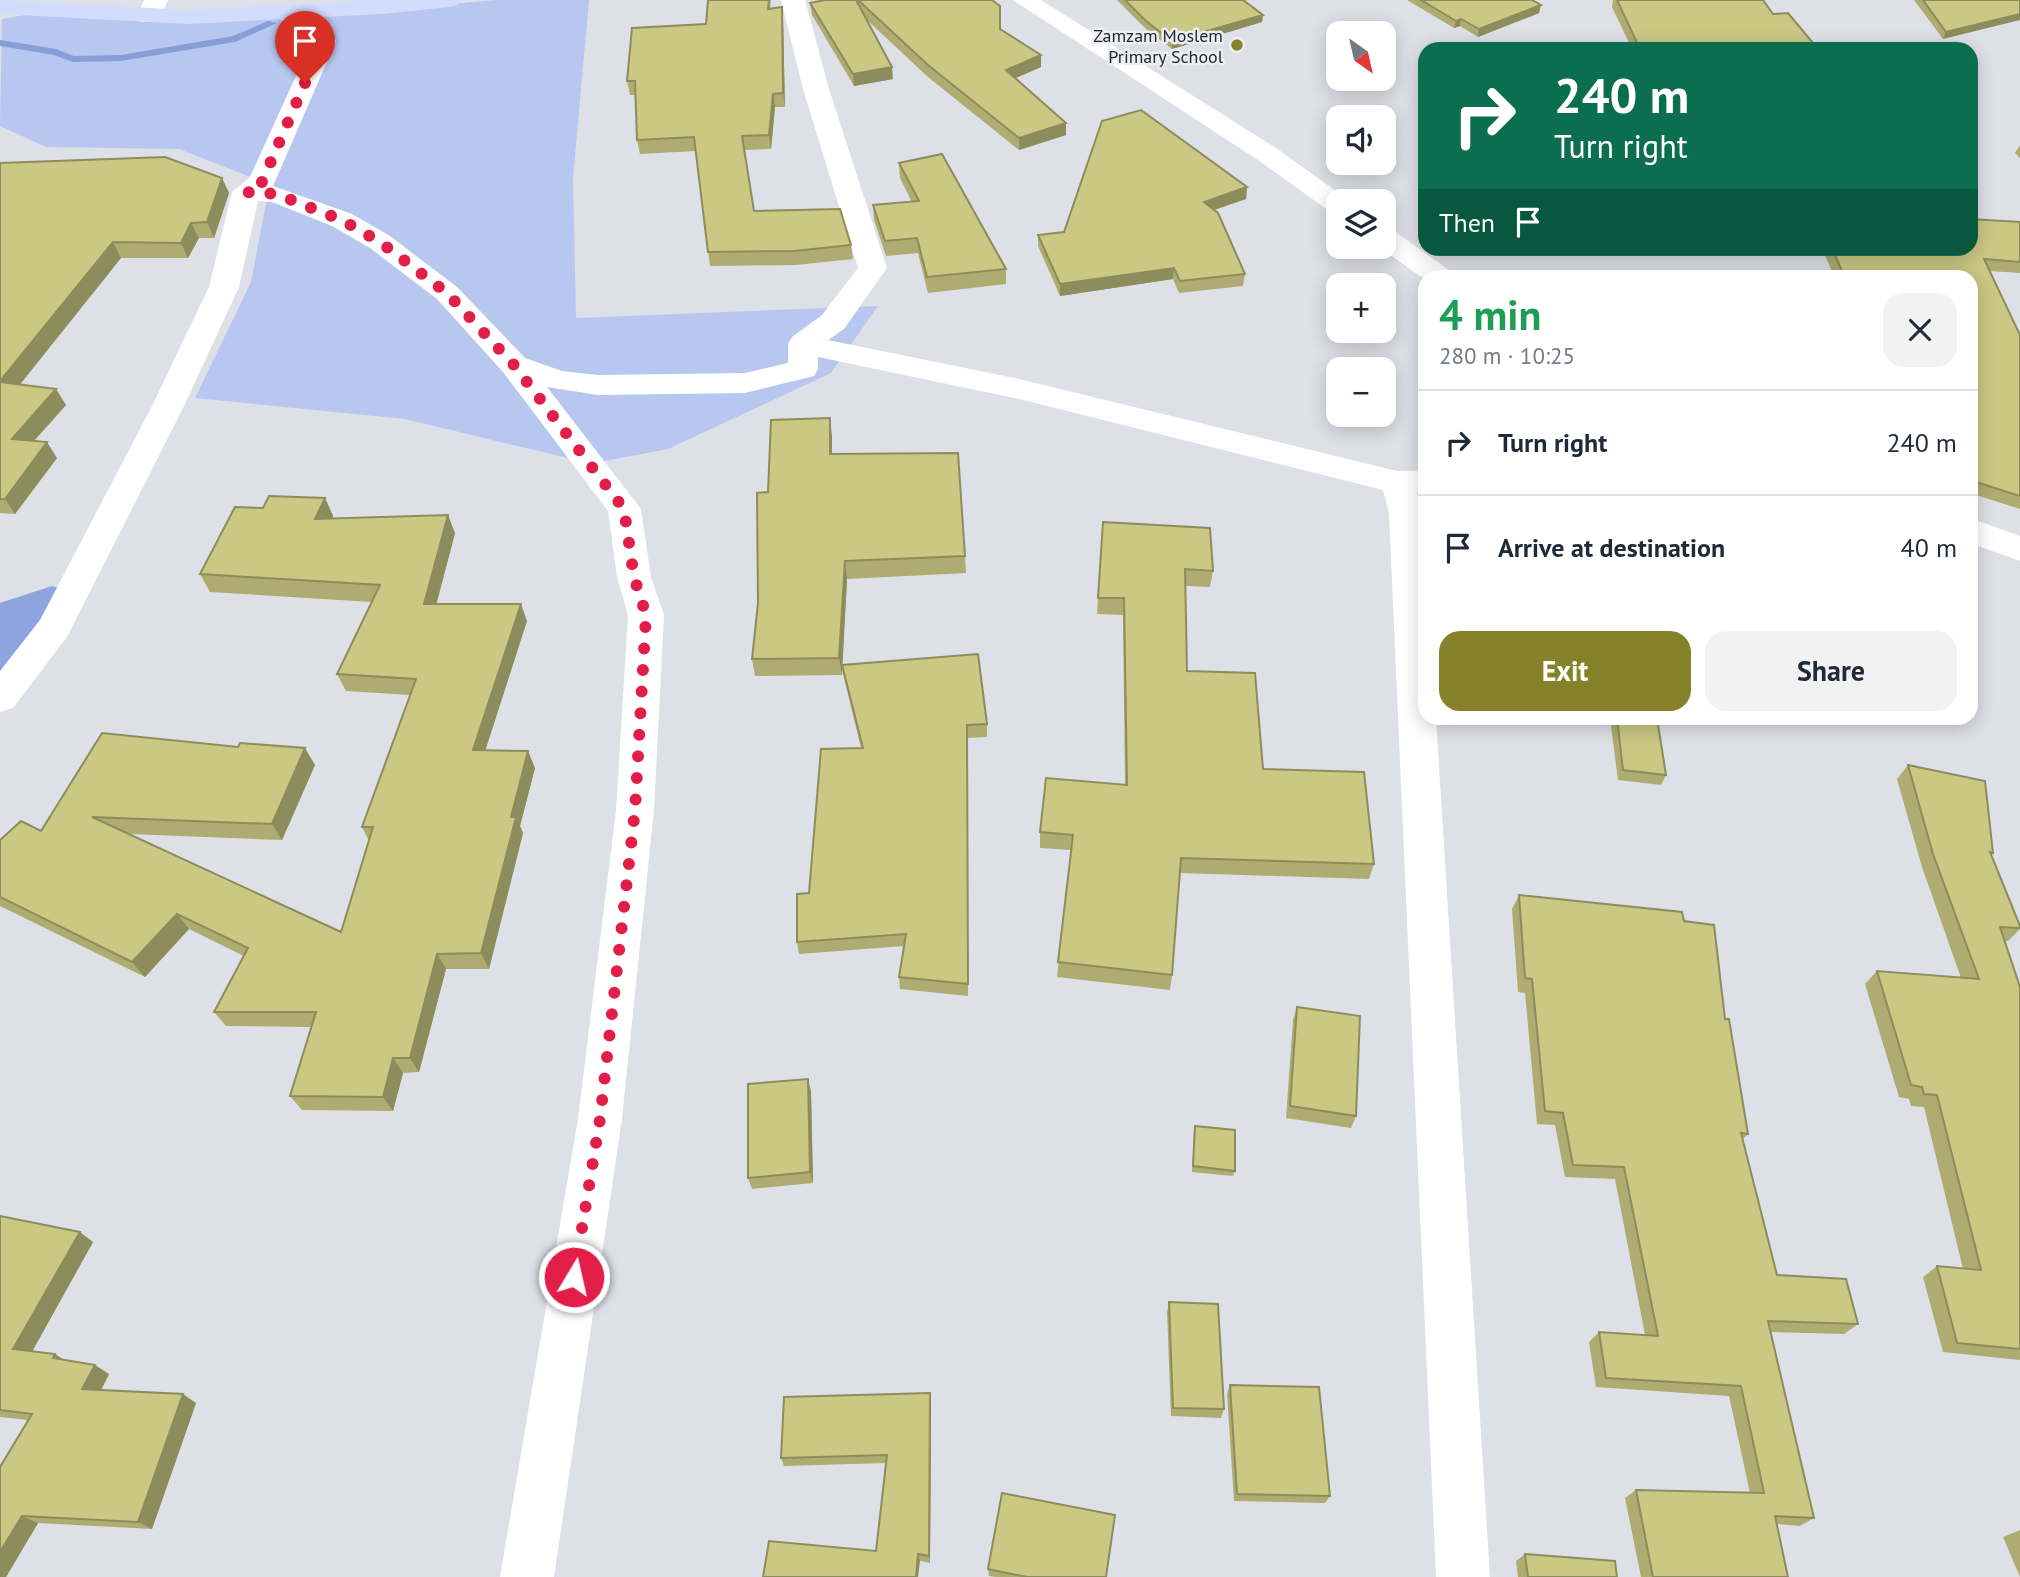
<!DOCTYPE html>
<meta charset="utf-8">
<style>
:root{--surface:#fff;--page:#f2f2f3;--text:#1f2937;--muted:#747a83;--line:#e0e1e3;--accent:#86822a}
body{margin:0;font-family:"PT Sans",sans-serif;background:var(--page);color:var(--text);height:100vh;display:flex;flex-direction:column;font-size:26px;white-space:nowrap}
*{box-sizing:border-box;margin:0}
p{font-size:23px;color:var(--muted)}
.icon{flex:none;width:38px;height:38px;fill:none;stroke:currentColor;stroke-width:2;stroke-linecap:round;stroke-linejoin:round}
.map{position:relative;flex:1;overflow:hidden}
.sheet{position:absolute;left:1418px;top:270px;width:560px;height:455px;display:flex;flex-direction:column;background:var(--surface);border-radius:21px;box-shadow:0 4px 18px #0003}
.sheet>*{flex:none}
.hud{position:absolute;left:1418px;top:42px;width:560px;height:214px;border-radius:21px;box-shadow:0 4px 18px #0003;background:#0b6e4f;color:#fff;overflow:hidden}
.needle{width:46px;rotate:146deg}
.fabs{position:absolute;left:1326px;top:21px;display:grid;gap:14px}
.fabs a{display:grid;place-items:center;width:70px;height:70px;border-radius:14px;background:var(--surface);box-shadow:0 4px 18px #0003;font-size:35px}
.pin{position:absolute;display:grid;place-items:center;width:60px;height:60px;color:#fff;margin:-72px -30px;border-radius:50% 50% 50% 0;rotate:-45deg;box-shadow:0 0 7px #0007}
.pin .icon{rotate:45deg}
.me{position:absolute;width:77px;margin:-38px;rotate:9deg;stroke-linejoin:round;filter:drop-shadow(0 0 5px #0008)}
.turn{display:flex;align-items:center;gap:24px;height:147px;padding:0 21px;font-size:32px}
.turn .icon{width:91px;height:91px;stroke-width:2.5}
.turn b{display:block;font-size:49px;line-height:60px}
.then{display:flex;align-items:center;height:66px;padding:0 21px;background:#0003;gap:14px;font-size:26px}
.round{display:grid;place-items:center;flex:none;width:74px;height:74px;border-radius:21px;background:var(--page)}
.headline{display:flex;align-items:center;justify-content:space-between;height:119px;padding:0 21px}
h1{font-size:42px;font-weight:800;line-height:52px;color:#1e9e55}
.cta{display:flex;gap:14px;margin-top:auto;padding:14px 21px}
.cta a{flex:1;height:80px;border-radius:21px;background:var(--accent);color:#fff;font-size:28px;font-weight:800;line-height:80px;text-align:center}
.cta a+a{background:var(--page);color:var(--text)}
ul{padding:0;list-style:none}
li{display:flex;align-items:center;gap:21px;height:105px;padding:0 21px;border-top:2px solid var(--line)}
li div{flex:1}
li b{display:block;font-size:26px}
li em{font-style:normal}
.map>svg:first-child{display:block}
.green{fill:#b7c7f0}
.forest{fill:#8ea4de}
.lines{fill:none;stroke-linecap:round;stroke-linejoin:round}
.stream{fill:#889ed8;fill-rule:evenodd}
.street{fill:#fff;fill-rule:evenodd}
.secondary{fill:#d2dcfd;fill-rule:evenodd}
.wall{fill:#aeac71}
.shaded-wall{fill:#8d8c5c}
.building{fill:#cac883;stroke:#8d8c5c;stroke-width:2}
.route{stroke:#e11d48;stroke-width:12;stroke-dasharray:0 21.6}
.poi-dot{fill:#86822a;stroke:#ebeef5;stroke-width:2.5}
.labels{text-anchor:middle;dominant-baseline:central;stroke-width:5;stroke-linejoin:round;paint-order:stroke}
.far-poi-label{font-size:18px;fill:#262729;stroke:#ebeef5;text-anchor:end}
</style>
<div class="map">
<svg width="2020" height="1577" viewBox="0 0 2020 1577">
<rect width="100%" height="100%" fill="#dee0e7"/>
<g class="green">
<polygon points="496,0 589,0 573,179 576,318 878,306 831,373 668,449 594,463 456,289 263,182 179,149 46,147 0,126 2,19 36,13 339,14"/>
<path d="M 267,198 C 302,214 341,226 374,246 C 457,297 516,382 572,459 L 405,419 L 195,398 L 251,282 Z"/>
</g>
<polygon class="forest" points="52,586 70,591 0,675 0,603"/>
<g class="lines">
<polygon class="stream" points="268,21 277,23 235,42 121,61 73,62 54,55 0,46 0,40 56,49 74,56 121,55 233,36"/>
<g class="street">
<polygon points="144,0 168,0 158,22 140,22 137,17"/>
<polygon points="781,0 805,0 829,89 887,268 844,329 828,340 1019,379 1397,471 1424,471 1424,491 1417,492 1423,513 1424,542 1424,718 1436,718 1490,1577 1436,1577 1389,513 1383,490 1019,399 818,357 818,369 814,376 745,393 598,395 547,387 641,509 651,577 664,615 654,810 622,1119 554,1577 500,1577 578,1119 616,810 628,615 617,577 608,511 503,372 437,299 370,248 332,226 272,202 258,201 239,287 183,408 67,637 13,708 0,712 0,671 40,620 151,408 209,287 232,192 250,177 311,43 278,17 274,12 278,7 294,7 336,41 273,186 352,214 390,236 457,287 525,358 562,371 598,375 745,373 788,363 788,344 792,337 822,315 858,268 803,89"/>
<polygon points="1013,0 1041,0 1276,148 1350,201 1339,201 1339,213 1329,211 1258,160"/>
<polygon points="1384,229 1394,231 1449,270 1453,276 1424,276 1424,279 1379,247 1384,247"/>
<polygon points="1970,518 2020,536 2020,561 1970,543"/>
</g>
<polygon class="secondary" points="0,0 188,10 378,0 462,0 458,5 450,7 382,14 188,24 0,14"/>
</g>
<g class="wall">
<polygon points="771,0 770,9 782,7 783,20 785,107 775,107 771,149 744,150 754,211 851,245 853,259 796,265 710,266 696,151 640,154 637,140 636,95 630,95 627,81 706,24"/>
<polygon points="825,0 992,0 1000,30 1041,55 1041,67 1016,78 1066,123 1066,135 1019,150 928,77 866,19 893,79 854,86 812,15 810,3"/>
<polygon points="1117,0 1248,0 1244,1 1263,15 1262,22 1172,49 1146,29"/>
<polygon points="1407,0 1532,0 1539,13 1478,37 1460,26 1454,28"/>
<polygon points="1613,0 1763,0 1773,14 1818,49 1632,49 1612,7"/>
<polygon points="1914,0 2020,0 1943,39"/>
<polygon points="2020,145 2020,158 2015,153"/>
<polygon points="0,163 222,178 229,193 214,238 199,238 188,258 121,258 20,384 66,405 34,441 57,458 15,514 0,513"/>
<polygon points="899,163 1006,269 1006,284 928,293 918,253 886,256 874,220 873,205 912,202 900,178"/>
<polygon points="1247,187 1246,199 1214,210 1245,274 1243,286 1179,293 1173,279 1060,296 1038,246 1038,235 1064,232"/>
<polygon points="2020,222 2020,273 1989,271 2020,335 2020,509 1970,493 1970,276 1834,276 1823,251 1795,252 1793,248 1970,248"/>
<polygon points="832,436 832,454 965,556 966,573 847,579 842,665 987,724 987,737 967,738 968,996 900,989 899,977 904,946 799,954 797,942 809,893 861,748 844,678 842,665 842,675 755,676 752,659 768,492"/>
<polygon points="325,498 333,516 332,519 455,533 436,604 527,621 485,750 535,768 520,826 523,833 489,969 446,969 419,1072 403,1073 393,1111 302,1110 290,1096 312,1027 226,1026 214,1012 244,956 189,929 145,977 0,906 0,840 41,831 102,733 315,765 282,840 129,834 341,932 369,841 362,827 410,695 346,691 337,674 372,602 210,592 200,574 263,508"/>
<polygon points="1103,522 1213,571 1210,587 1186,586 1187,671 1263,769 1374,864 1369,879 1180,873 1172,975 1170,990 1057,977 1071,850 1040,848 1040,832 1125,784 1123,615 1097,614"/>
<polygon points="1610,718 1657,718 1666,775 1661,785 1618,780"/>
<polygon points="1908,765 1993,853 1991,855 2020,926 2020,929 2008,941 2005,941 2020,987 2020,1360 1943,1352 1923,1277 1937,1266 1963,1269 1924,1107 1911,1106 1909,1099 1899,1097 1865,984 1877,971 1961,978 1922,867 1897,779"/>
<polygon points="1519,895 1684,921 1725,1019 1748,1134 1742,1140 1777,1275 1858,1324 1844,1334 1770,1332 1814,1518 1800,1526 1777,1524 1788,1577 1641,1577 1625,1498 1636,1490 1750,1493 1729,1396 1596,1387 1589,1342 1599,1332 1645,1335 1615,1179 1565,1177 1555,1125 1537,1124 1525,993 1518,992 1512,909"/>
<polygon points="1297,1007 1356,1116 1351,1128 1286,1118 1293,1020"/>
<polygon points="808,1079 811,1092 813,1183 752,1189 748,1178"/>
<polygon points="1195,1126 1235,1171 1233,1176 1192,1172 1194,1132"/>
<polygon points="0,1216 93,1242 32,1351 65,1360 109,1374 101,1390 196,1403 152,1529 38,1523 6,1577 28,1420 0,1417"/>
<polygon points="1169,1302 1224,1409 1221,1418 1171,1416 1167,1312"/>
<polygon points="1230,1385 1330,1496 1325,1503 1234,1501 1227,1394"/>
<polygon points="931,1402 930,1563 876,1551 886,1463 784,1466 781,1458"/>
<polygon points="2020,1530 2020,1577 2003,1537"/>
<polygon points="1525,1554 1617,1577 1518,1577 1516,1561"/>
<polygon points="988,1569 1106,1577 996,1577 989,1576"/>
</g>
<g class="shaded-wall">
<polygon points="1541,5 1539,13 1478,37 1479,29"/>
<polygon points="782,7 783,20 785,107 783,93"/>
<polygon points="2020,14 2020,20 1943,39 1946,32"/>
<polygon points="1263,15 1262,22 1172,49 1172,41"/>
<polygon points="1461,19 1460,26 1454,28 1456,21"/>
<polygon points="1041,55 1041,67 1006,82 1006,70"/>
<polygon points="892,67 893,79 854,86 853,74"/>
<polygon points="773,94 775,107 771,149 769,135"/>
<polygon points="1066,123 1066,135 1019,150 1019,138"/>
<polygon points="222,178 229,193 214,238 207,222"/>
<polygon points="1247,187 1246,199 1202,214 1204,202"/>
<polygon points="191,223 199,238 188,258 181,243"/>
<polygon points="113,242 121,258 10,397 0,381"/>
<polygon points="1174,268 1173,279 1060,296 1060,284"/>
<polygon points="56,389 66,405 22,454 12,439"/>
<polygon points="830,418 832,436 832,472 830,454"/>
<polygon points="47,442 57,458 15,514 5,499"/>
<polygon points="325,498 333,516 324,537 315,519"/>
<polygon points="448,515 455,533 432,621 424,604"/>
<polygon points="845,561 847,579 842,675 839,658"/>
<polygon points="521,604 527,621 480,767 473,750"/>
<polygon points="305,748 315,765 282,840 272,824"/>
<polygon points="528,751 535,768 520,826 523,833 489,969 481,953 511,817"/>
<polygon points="177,914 189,929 145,977 132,962"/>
<polygon points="437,954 446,969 419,1072 410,1058"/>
<polygon points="393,1058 403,1073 393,1111 383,1097"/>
<polygon points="808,1079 811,1092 813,1183 810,1172"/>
<polygon points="80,1232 93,1242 28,1359 13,1349"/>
<polygon points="55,1354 69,1363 53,1358"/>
<polygon points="95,1365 109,1374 97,1398 82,1389"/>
<polygon points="930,1393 931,1402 930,1563 929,1556"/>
<polygon points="183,1394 196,1403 152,1529 138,1522"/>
<polygon points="22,1516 38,1523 6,1577 0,1577 0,1552"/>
<polygon points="918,1554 920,1561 918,1577 916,1577"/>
</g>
<g class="building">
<polygon points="708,0 769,0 768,9 782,7 783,93 773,94 769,135 742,136 754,211 840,209 851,245 794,251 708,252 694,137 637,140 635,81 627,81 632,28 706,24"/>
<polygon points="825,0 856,0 892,67 853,74 810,3"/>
<polygon points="858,0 992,0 1000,6 1000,29 1041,55 1006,70 1066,123 1019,138 928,65"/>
<polygon points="1125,0 1243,0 1263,15 1172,41 1146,21"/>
<polygon points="1421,0 1532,0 1541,5 1479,29 1461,19 1456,21"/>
<polygon points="1617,0 1763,0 1773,14 1788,13 1818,49 1640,49"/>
<polygon points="1923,0 2020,0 2020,14 1946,32"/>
<polygon points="1141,110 1247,187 1204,202 1218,213 1245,274 1180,281 1174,268 1060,284 1038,235 1064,232 1102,121"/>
<polygon points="942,154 1006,269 927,277 917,238 885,241 873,205 919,201 899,163"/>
<polygon points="165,157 222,178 207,222 191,223 181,243 113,242 0,381 0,163"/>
<polygon points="1970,219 2020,222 2020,262 1984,259 2020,335 2020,496 1970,480 1970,276 1844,276 1832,248 1970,248"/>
<polygon points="0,382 56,389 12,439 47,442 5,499 0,499"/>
<polygon points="830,418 830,454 958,453 965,556 845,561 839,658 752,659 758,603 757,493 768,492 771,420"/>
<polygon points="269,496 325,498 315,519 448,515 424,604 521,604 473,750 528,751 511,817 516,817 481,953 437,954 410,1058 393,1058 383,1097 290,1096 316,1012 214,1012 248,948 177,914 132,962 0,897 0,840 21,821 41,831 102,733 238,747 240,743 305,748 272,824 92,817 341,932 373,827 362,827 416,679 337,674 380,585 200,574 235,507 263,508"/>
<polygon points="1103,522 1210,528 1213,571 1185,569 1187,671 1255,673 1263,769 1364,772 1374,864 1181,858 1172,975 1058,962 1073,835 1040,832 1046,778 1127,785 1124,598 1098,598"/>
<polygon points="978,654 987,724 967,725 968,984 899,977 906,934 797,942 797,894 809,893 821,749 863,748 842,665"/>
<polygon points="1617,718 1657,718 1666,775 1623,770"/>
<polygon points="1908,765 1985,781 1993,853 1990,852 2020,926 2020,928 2000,927 2020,987 2020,1349 1957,1343 1937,1266 1981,1270 1937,1095 1924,1094 1922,1087 1911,1085 1877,971 1979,979 1933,854"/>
<polygon points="1519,895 1682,912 1684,921 1714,925 1725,1019 1729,1019 1748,1134 1741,1133 1777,1275 1846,1279 1858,1324 1768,1321 1814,1518 1775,1516 1788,1577 1653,1577 1636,1490 1764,1493 1741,1386 1606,1378 1599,1332 1658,1336 1624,1167 1573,1165 1563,1113 1545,1111 1532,979 1525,978"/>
<polygon points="1297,1007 1360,1016 1356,1116 1290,1106"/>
<polygon points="808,1079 810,1172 748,1178 748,1084"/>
<polygon points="1195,1126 1235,1130 1235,1171 1193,1166"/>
<polygon points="0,1216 80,1232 13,1349 55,1354 53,1358 95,1365 82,1389 183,1394 138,1522 22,1516 0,1552 0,1467 32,1414 0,1410"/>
<polygon points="1169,1302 1218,1304 1224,1409 1173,1408"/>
<polygon points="1230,1385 1319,1387 1330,1496 1237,1494"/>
<polygon points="930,1393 929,1556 918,1554 916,1577 763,1577 769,1541 876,1551 887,1455 781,1458 784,1397"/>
<polygon points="1002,1493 1115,1515 1106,1577 1027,1577 988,1569"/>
<polygon points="1525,1554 1615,1561 1617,1577 1528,1577"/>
</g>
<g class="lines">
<polyline class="route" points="305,83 262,182 246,192 276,194 342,220 380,242 447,293 514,365 624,509 634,577 646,615 635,810 600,1119 574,1277"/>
</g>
<circle class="poi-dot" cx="1237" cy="45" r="7"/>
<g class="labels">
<g class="far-poi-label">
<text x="1223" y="35">Zamzam Moslem<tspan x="1223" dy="21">Primary School</tspan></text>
</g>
</g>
</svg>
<div class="fabs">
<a><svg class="needle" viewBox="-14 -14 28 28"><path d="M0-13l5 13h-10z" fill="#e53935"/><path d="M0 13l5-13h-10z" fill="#747a83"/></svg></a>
<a><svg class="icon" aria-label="sound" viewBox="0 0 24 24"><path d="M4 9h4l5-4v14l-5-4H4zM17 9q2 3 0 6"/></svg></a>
<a><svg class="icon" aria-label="layers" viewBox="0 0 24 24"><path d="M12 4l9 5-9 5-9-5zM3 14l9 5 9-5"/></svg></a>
<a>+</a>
<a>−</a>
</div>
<div class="pin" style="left:305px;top:83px;background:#d93025"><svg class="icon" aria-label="arrive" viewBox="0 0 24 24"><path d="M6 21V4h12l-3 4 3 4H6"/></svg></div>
<svg class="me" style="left:574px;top:1277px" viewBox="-20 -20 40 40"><circle r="17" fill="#e11d48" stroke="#fff" stroke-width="3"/><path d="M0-11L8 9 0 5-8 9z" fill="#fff"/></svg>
<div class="hud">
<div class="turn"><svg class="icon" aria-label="right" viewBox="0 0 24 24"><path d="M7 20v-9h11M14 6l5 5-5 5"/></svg><div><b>240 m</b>Turn right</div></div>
<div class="then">Then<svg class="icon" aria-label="arrive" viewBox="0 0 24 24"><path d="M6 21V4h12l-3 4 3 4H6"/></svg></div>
</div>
<section class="sheet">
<div class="headline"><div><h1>4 min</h1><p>280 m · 10:25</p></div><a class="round"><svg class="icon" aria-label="close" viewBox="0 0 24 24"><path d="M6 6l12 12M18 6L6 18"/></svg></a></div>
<ul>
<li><svg class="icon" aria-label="right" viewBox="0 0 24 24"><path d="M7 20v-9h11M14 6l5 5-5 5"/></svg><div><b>Turn right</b></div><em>240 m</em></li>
<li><svg class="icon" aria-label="arrive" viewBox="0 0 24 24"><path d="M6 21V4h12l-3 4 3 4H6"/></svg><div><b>Arrive at destination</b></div><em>40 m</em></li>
</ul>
<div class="cta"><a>Exit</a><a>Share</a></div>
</section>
</div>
